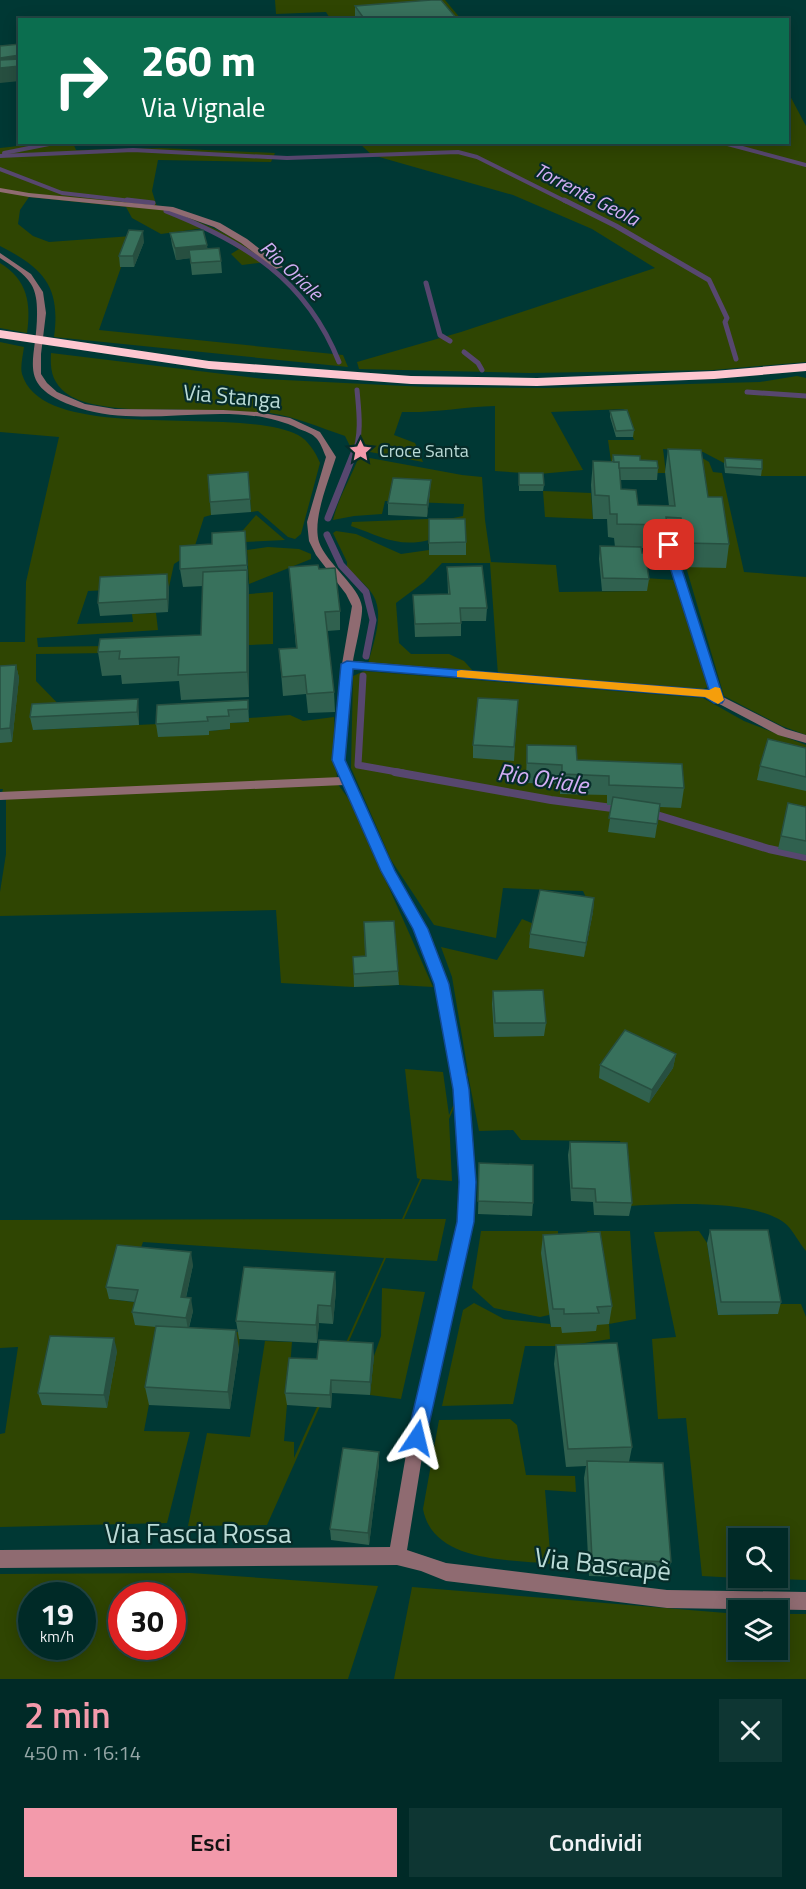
<!DOCTYPE html>
<html lang="it">
<meta charset="utf-8">
<style>
:root{--surface:#002a27;--page:#0e3633;--text:#f1f3f6;--muted:#95a7a7;--line:#224644;--accent:#f39aab}
body{margin:0;font-family:"Titillium Web",sans-serif;background:var(--page);color:var(--text);height:100vh;display:flex;flex-direction:column;font-size:22px;white-space:nowrap}
*{box-sizing:border-box;margin:0}
p{font-size:20px;color:var(--muted)}
.icon{flex:none;width:33px;height:33px;fill:none;stroke:currentColor;stroke-width:2;stroke-linecap:round;stroke-linejoin:round}
.map{position:relative;height:1679px;overflow:hidden}
.side{display:flex;flex-direction:column;background:var(--surface);flex:1}
.side>*{flex:none}
.banner{position:absolute;left:18px;top:18px;width:771px;height:126px;border-radius:0px;box-shadow:0 3px 15px #0003,0 0 0 2px var(--line);background:#0b6e4f;color:#fff;overflow:hidden}
.fabs{position:absolute;left:728px;top:1528px;display:grid;gap:12px}
.fabs a{display:grid;place-items:center;width:60px;height:60px;border-radius:0px;background:var(--surface);box-shadow:0 3px 15px #0003,0 0 0 2px var(--line);font-size:30px}
.speed{position:absolute;left:18px;top:1582px;display:flex;gap:12px;font-size:30px;font-weight:700;text-align:center}
.speed>*{display:grid;place-content:center;width:78px;height:78px;border-radius:50%;background:var(--surface);box-shadow:0 3px 15px #0003,0 0 0 2px var(--line);line-height:1}
.speed small{font-size:15px;font-weight:400}
.speed .limit{border:9px solid #d22;background:#fff;color:#111}
.pin{position:absolute;display:grid;place-items:center;width:51px;height:51px;color:#fff;margin:-26px;border-radius:12px;box-shadow:0 3px 9px #0006}
.me{position:absolute;width:66px;margin:-33px;rotate:10deg;stroke-linejoin:round;filter:drop-shadow(0 0 4px #0008)}
.turn{display:flex;align-items:center;gap:21px;height:126px;padding:0 24px;font-size:27px}
.turn .icon{width:78px;height:78px;stroke-width:2.5}
.turn b{display:block;font-size:42px;line-height:51px}
.round{display:grid;place-items:center;flex:none;width:63px;height:63px;border-radius:0px;background:var(--page)}
.head{display:flex;align-items:center;justify-content:space-between;height:102px;padding:0 24px}
h1{font-size:36px;font-weight:600;line-height:45px;color:var(--accent)}
.action{display:flex;gap:12px;margin-top:auto;padding:12px 24px}
.action a{flex:1;height:69px;border-radius:0px;background:var(--accent);color:#111;font-size:24px;font-weight:600;line-height:69px;text-align:center}
.action a+a{background:var(--page);color:var(--text)}
.map>svg:first-child{display:block}
.green{fill:#2f4502;fill-rule:evenodd}
.lines{fill:none;stroke-linecap:round;stroke-linejoin:round}
.stream-far3{stroke:#57476f;stroke-width:4}
.stream-far2{stroke:#57476f;stroke-width:5}
.stream-far1{stroke:#57476f;stroke-width:7}
.stream{stroke:#57476f;stroke-width:8}
.street{fill:#8f6b71;fill-rule:evenodd}
.highway{fill:#fdc7d0;fill-rule:evenodd}
.wall{fill:#30614f}
.shaded-wall{fill:#274f40}
.building{fill:#38715c;stroke:#274f40;stroke-width:1.5}
.route{fill:#1a73e8;stroke:#114b97;stroke-width:1.5}
.slow{fill:#f59e0b}
.labels{text-anchor:middle;dominant-baseline:central;stroke-width:4.5;stroke-linejoin:round;paint-order:stroke}
.far-poi-label{font-size:18px;fill:#bbdbd7;stroke:#062c29;text-anchor:start}
.far-water-label{font-size:20px;font-style:italic;fill:#d3aef6;stroke:#062c29}
.street-label{font-size:22px;fill:#bbdbd7;stroke:#062c29}
.water-label{font-size:24px;font-style:italic;fill:#d3aef6;stroke:#062c29}
.near-street-label{font-size:27px;fill:#bbdbd7;stroke:#062c29}
</style>
<div class="map">
<svg width="806" height="1679" viewBox="0 0 806 1679">
<rect width="100%" height="100%" fill="#003834"/>
<g class="green">
<polygon points="275,0 445,0 461,19 331,20 326,12 276,14"/>
<polygon points="788,92 806,126 806,362 713,370 529,373 359,369 357,362 461,332 655,268 592,229 513,195 372,155 359,143 788,142"/>
<path d="M 77,142 L 73,143 L 76,150 L 161,148 L 275,153 L 271,162 L 158,160 L 152,191 L 157,207 C 196,220 235,233 266,262 L 242,265 L 231,254 L 239,249 L 205,228 L 161,234 L 132,218 L 126,207 L 29,197 L 20,210 L 18,224 L 33,236 L 49,242 L 132,236 L 99,330 L 343,355 L 348,367 L 54,337 C 61,286 43,268 0,246 L 0,148 L 46,143 Z"/>
<path d="M 0,263 C 28,280 31,304 27,333 L 0,328 Z"/>
<path d="M 0,342 L 24,347 C 23,355 20,367 22,374 C 43,446 239,404 298,435 C 308,440 316,453 320,463 L 301,534 L 295,539 L 288,537 L 258,511 L 251,512 L 249,485 L 210,487 L 211,515 L 204,517 L 193,552 L 174,564 L 169,587 L 88,591 L 77,624 L 133,622 L 132,614 L 156,613 L 158,630 L 37,638 L 38,647 L 178,645 L 177,652 L 36,654 L 36,681 L 70,716 L 33,730 L 158,724 L 209,731 L 230,729 L 230,723 L 249,722 L 249,718 L 290,715 L 303,721 L 334,717 L 337,780 L 2,793 L 3,789 L 0,789 L 0,642 L 25,642 L 26,582 L 59,437 L 0,432 Z"/>
<path d="M 51,353 L 264,379 L 426,387 L 545,388 L 760,382 L 797,376 L 806,378 L 806,476 L 761,476 L 760,466 L 724,463 L 703,452 L 663,449 L 666,473 L 639,473 L 612,468 L 608,440 L 634,440 L 624,409 L 551,412 L 583,470 L 539,474 L 495,471 L 495,406 C 463,407 433,413 402,412 L 394,435 L 415,443 L 423,462 L 370,452 L 369,447 L 350,446 L 345,436 C 318,427 297,417 270,413 C 244,412 218,410 192,410 C 160,409 92,413 66,393 C 52,382 50,370 51,353 Z"/>
<path d="M 359,456 L 462,475 L 482,477 L 485,520 L 491,562 L 556,565 L 559,592 L 647,591 L 645,578 L 675,580 L 708,687 L 701,690 L 498,675 L 490,563 L 442,563 L 424,582 L 396,603 L 399,643 L 411,654 L 449,654 L 464,661 L 473,671 L 368,664 C 373,643 385,615 373,595 C 367,585 355,576 347,568 L 347,562 L 333,533 L 336,531 L 356,534 L 401,554 L 429,550 L 428,533 L 429,540 C 398,548 380,536 351,526 L 352,522 L 453,518 L 463,516 L 464,504 L 385,501 L 382,514 L 354,516 L 333,520 C 338,498 351,478 359,456 Z"/>
<polygon points="699,456 709,462 713,472 722,473 744,572 806,577 806,735 782,726 724,696 686,567 705,520"/>
<polygon points="543,491 591,493 593,519 545,517"/>
<polygon points="256,515 285,540 244,542 238,536"/>
<polygon points="268,547 299,549 311,554 311,559 249,584 247,550"/>
<polygon points="273,592 273,644 249,645 249,594"/>
<path d="M 364,671 L 703,698 L 744,721 L 806,745 L 806,1251 C 799,1243 794,1232 787,1225 C 757,1198 667,1204 628,1206 L 625,1156 L 620,1141 L 521,1140 L 513,1130 L 479,1131 L 468,1075 L 449,1119 L 452,1181 L 422,1179 L 404,1219 L 446,1219 L 437,1261 L 386,1258 L 267,1525 L 188,1526 L 207,1433 L 250,1437 L 265,1341 L 292,1342 L 284,1441 L 294,1442 L 294,1458 L 384,1258 L 143,1242 L 137,1259 L 110,1299 L 141,1303 L 188,1330 L 240,1332 L 239,1348 L 160,1345 L 144,1431 L 190,1432 L 167,1523 L 0,1527 L 0,1434 L 5,1433 L 18,1347 L 0,1348 L 0,1220 L 402,1219 L 420,1179 L 417,1178 L 405,1069 L 443,1072 L 449,1115 L 468,1072 L 452,977 L 441,947 L 497,960 L 522,919 L 534,924 L 534,926 L 551,890 L 503,888 L 496,938 L 434,925 L 391,860 L 351,768 L 353,676 ZM 551,890 L 583,891 L 593,912 L 532,933 Z"/>
<polygon points="337,783 351,802 433,987 398,985 354,987 281,983 276,910 0,916 0,892 6,854 6,795"/>
<polygon points="481,1231 558,1231 558,1253 549,1315 540,1317 494,1308 472,1288"/>
<polygon points="587,1231 630,1231 636,1319 609,1324 610,1339 566,1346 525,1346 513,1404 442,1406 463,1310 474,1303 504,1319 550,1324 551,1327 561,1327 591,1251"/>
<polygon points="699,1231 707,1243 718,1315 777,1314 776,1304 801,1304 806,1317 806,1580 745,1578 777,1578 777,1539 738,1539 738,1578 702,1576 686,1418 658,1419 652,1339 676,1337 654,1232"/>
<polygon points="382,1288 425,1292 401,1399 370,1395 374,1356 381,1336"/>
<path d="M 510,1419 L 517,1425 L 526,1475 L 575,1476 L 576,1492 L 545,1490 L 551,1564 C 509,1559 433,1563 423,1509 L 439,1420 Z"/>
<path d="M 190,1573 L 378,1586 L 348,1679 L 0,1679 L 0,1574 ZM 32,1596 L 82,1596 L 82,1647 L 32,1647 ZM 122,1596 L 172,1596 L 172,1647 L 122,1647 Z"/>
<polygon points="412,1587 738,1614 738,1650 777,1650 777,1614 806,1614 806,1679 394,1679"/>
</g>
<g class="lines">
<g class="stream-far3">
<polyline points="720,142 806,165"/>
<polyline points="4,153 59,142"/>
<polyline points="0,156 133,150 287,158 458,152 477,157 567,202"/>
<polyline points="0,169 62,193 140,202"/>
</g>
<g class="stream-far2">
<polyline points="127,200 153,203"/>
<polyline points="564,200 616,226 709,280 727,318 725,322 736,359"/>
<path d="M 166,211 C 246,243 306,279 339,362"/>
<polyline points="426,283 440,335 450,341"/>
<polyline points="464,352 478,363 482,370"/>
<polyline points="747,392 806,396"/>
<path d="M 354,455 C 362,434 359,412 357,390"/>
</g>
<g class="stream-far1">
<polyline points="328,518 354,453"/>
<polyline points="327,535 341,565 366,592 373,620 366,656"/>
<polyline points="363,676 358,765 403,773"/>
</g>
<g class="stream">
<polyline points="395,772 551,800 620,809"/>
<polyline points="650,813 769,849 806,857"/>
</g>
<g class="street">
<polygon points="0,188 29,193 173,207 220,223 247,239 283,267 276,269 241,243 214,227 169,211 29,197 0,192"/>
<path d="M 0,253 L 31,274 L 43,292 L 46,313 L 41,354 L 41,374 L 47,383 L 57,392 L 85,404 L 115,409 L 223,410 L 258,412 L 290,418 L 320,432 L 336,457 C 329,480 312,519 319,542 C 326,563 360,587 362,607 C 363,617 355,649 353,661 L 710,691 L 664,545 L 669,542 L 674,545 L 723,697 L 786,729 L 806,735 L 806,743 L 778,735 L 706,697 L 352,668 L 345,760 L 394,871 L 427,929 L 448,984 L 468,1089 L 474,1182 L 473,1222 L 429,1414 L 407,1550 L 446,1563 L 667,1590 L 806,1592 L 806,1610 L 667,1608 L 446,1581 L 421,1571 L 397,1565 L 0,1568 L 0,1550 L 390,1547 L 413,1414 L 459,1222 L 460,1182 L 454,1089 L 434,984 L 415,929 L 382,871 L 344,785 L 0,800 L 0,792 L 341,777 L 333,760 L 342,664 L 352,606 L 346,594 L 316,555 L 309,541 L 307,522 L 326,457 C 323,451 321,442 315,437 C 311,433 304,431 299,429 C 233,396 148,431 79,408 C 12,385 38,363 37,311 C 37,302 36,292 31,284 C 24,273 11,265 0,258 Z"/>
</g>
<polygon class="highway" points="0,330 209,361 411,376 537,378 714,371 806,363 806,371 714,379 537,386 411,384 209,369 0,338"/>
</g>
<g class="wall">
<polygon points="355,6 458,20 355,20"/>
<polygon points="170,233 208,248 221,261 222,273 192,275 190,258 176,260 172,245"/>
<polygon points="144,242 134,267 120,267 119,256"/>
<polygon points="610,411 634,430 633,437 616,437 610,417"/>
<polygon points="668,449 708,497 729,544 726,568 681,567 678,542 665,541 664,549 641,548 649,579 647,591 602,591 599,559 600,546 615,547 614,538 608,537 607,519 593,519 591,485 593,461 612,462 613,455 640,460 658,468 657,480 620,480 621,489 638,505 669,506 665,472"/>
<polygon points="725,458 762,469 761,476 725,473 724,464"/>
<polygon points="248,472 251,512 211,515 210,502"/>
<polygon points="519,473 544,485 543,491 519,491"/>
<polygon points="430,492 427,517 388,515 388,503"/>
<polygon points="429,519 466,542 466,555 429,555"/>
<polygon points="245,531 249,594 249,697 181,700 179,681 122,684 121,675 102,676 98,652 201,635 203,586 183,587 180,569 212,544"/>
<polygon points="289,567 319,569 340,611 340,630 327,631 334,692 335,712 308,713 306,694 283,696 279,649 296,648"/>
<polygon points="447,567 487,608 486,621 461,621 461,636 415,637 413,595 448,594"/>
<polygon points="169,587 168,612 100,616 98,603"/>
<polygon points="16,665 19,678 12,742 0,743 0,666"/>
<polygon points="248,700 249,722 230,723 230,729 209,731 209,735 158,737 156,724"/>
<polygon points="518,700 514,761 473,758 473,745"/>
<polygon points="32,704 139,712 139,725 33,730 30,717"/>
<polygon points="527,745 577,760 684,788 681,808 660,807 655,838 608,832 612,805 607,805 607,795 560,794 560,784 526,783"/>
<polygon points="806,748 806,791 757,780 760,766"/>
<polygon points="788,803 806,807 806,855 778,849"/>
<polygon points="594,898 593,912 584,957 529,948 530,934"/>
<polygon points="364,922 398,971 399,985 354,987 353,957 365,956"/>
<polygon points="493,991 546,1023 544,1036 494,1037 492,1004"/>
<polygon points="676,1054 673,1068 649,1103 599,1078 600,1065"/>
<polygon points="570,1142 632,1203 629,1216 594,1215 593,1202 571,1201 568,1155"/>
<polygon points="479,1176 533,1203 532,1216 478,1214"/>
<polygon points="710,1230 781,1302 778,1314 718,1315 707,1243"/>
<polygon points="543,1235 612,1306 609,1324 597,1325 596,1331 562,1333 561,1327 551,1327 541,1253"/>
<polygon points="193,1265 186,1298 193,1311 189,1328 239,1348 230,1409 149,1405 145,1387 156,1327 135,1325 132,1312 135,1302 109,1299 106,1287"/>
<polygon points="335,1272 336,1290 333,1324 319,1323 317,1343 239,1339 236,1321"/>
<polygon points="556,1345 632,1447 629,1462 671,1562 666,1578 589,1576 584,1478 586,1466 566,1467 554,1364"/>
<polygon points="117,1351 107,1408 42,1405 38,1393"/>
<polygon points="374,1356 370,1395 332,1393 331,1408 287,1405 285,1393 317,1359"/>
<polygon points="379,1452 379,1464 369,1545 331,1540 330,1529"/>
</g>
<g class="shaded-wall">
<polygon points="20,55 20,65 0,68 0,58"/>
<polygon points="20,66 20,81 0,83 0,68"/>
<polygon points="143,231 144,242 134,267 133,256"/>
<polygon points="207,245 208,256 176,260 175,248"/>
<polygon points="431,480 430,492 427,517 427,505"/>
<polygon points="247,570 249,594 249,697 247,672"/>
<polygon points="167,574 169,587 168,612 167,599"/>
<polygon points="16,665 19,678 12,742 10,728"/>
<polygon points="138,699 139,712 139,725 137,712"/>
<polygon points="594,898 593,912 584,957 586,943"/>
<polygon points="676,1054 673,1068 649,1103 652,1090"/>
<polygon points="191,1252 193,1265 183,1310 181,1297"/>
<polygon points="335,1272 336,1290 333,1324 331,1306"/>
<polygon points="191,1298 193,1311 188,1330 186,1318"/>
<polygon points="318,1305 319,1323 317,1343 316,1325"/>
<polygon points="236,1330 239,1348 230,1409 228,1392"/>
<polygon points="114,1338 117,1351 107,1408 104,1395"/>
<polygon points="373,1343 374,1356 370,1395 370,1382"/>
<polygon points="331,1380 332,1393 331,1408 330,1395"/>
<polygon points="379,1452 379,1464 369,1545 368,1533"/>
</g>
<g class="building">
<polygon points="431,0 441,0 458,20 365,20 355,6"/>
<polygon points="20,44 20,55 0,58 0,46"/>
<polygon points="20,59 20,66 0,68 0,60"/>
<polygon points="129,230 143,231 133,256 119,256"/>
<polygon points="203,230 207,245 175,248 170,233"/>
<polygon points="219,248 221,261 191,263 189,250"/>
<polygon points="627,410 634,430 616,431 610,411"/>
<polygon points="668,449 701,450 708,497 722,497 729,544 685,543 681,518 666,517 667,525 617,524 617,514 610,514 609,496 595,495 593,461 619,462 621,489 636,490 638,505 675,506"/>
<polygon points="613,455 640,456 640,460 657,461 658,468 619,468 619,462 614,462"/>
<polygon points="725,458 762,460 762,469 726,467"/>
<polygon points="248,472 250,499 210,502 208,475"/>
<polygon points="519,473 543,473 544,485 519,485"/>
<polygon points="393,478 431,480 427,505 388,503"/>
<polygon points="429,519 465,519 466,542 429,543"/>
<polygon points="245,531 247,565 180,569 180,546 212,544 212,533"/>
<polygon points="600,546 641,547 642,553 645,553 649,579 603,578"/>
<polygon points="318,565 319,569 335,568 340,611 325,612 334,692 307,694 305,675 282,677 279,649 297,648 289,567"/>
<polygon points="482,566 487,608 460,608 461,623 415,624 413,595 450,594 447,567"/>
<polygon points="247,570 247,672 178,675 179,657 119,659 120,651 98,652 100,639 201,635 203,572"/>
<polygon points="167,574 167,599 98,603 100,577"/>
<polygon points="16,665 10,728 0,729 0,666"/>
<polygon points="478,698 518,700 514,747 473,745"/>
<polygon points="138,699 137,712 30,717 32,704"/>
<polygon points="248,700 248,709 228,710 229,716 207,717 208,721 156,724 157,705"/>
<polygon points="768,739 806,748 806,777 760,766"/>
<polygon points="527,745 576,746 577,760 682,764 684,788 609,785 609,776 562,774 562,765 527,763"/>
<polygon points="613,797 660,804 657,824 609,818"/>
<polygon points="788,803 806,807 806,841 781,836"/>
<polygon points="540,890 594,898 586,943 530,934"/>
<polygon points="394,921 398,971 354,974 353,957 366,956 364,922"/>
<polygon points="543,990 546,1023 495,1023 493,991"/>
<polygon points="625,1030 676,1054 652,1090 600,1065"/>
<polygon points="570,1142 627,1143 632,1203 596,1202 595,1189 572,1188"/>
<polygon points="479,1163 533,1165 533,1203 478,1201"/>
<polygon points="710,1230 768,1230 781,1302 721,1302"/>
<polygon points="600,1232 612,1306 597,1307 599,1313 564,1314 564,1309 553,1309 543,1235"/>
<polygon points="117,1245 191,1252 181,1297 191,1298 186,1318 132,1312 138,1290 106,1287"/>
<polygon points="244,1267 335,1272 331,1306 318,1305 316,1325 236,1321"/>
<polygon points="156,1326 236,1330 228,1392 145,1387"/>
<polygon points="50,1336 114,1338 104,1395 38,1393"/>
<polygon points="319,1340 373,1343 370,1382 331,1380 330,1395 285,1393 289,1358 317,1359"/>
<polygon points="617,1343 632,1447 568,1449 556,1345"/>
<polygon points="343,1448 379,1452 368,1533 330,1529"/>
<polygon points="587,1461 663,1463 671,1562 592,1559"/>
</g>
<polygon class="route" points="669,541 674,545 724,700 722,703 714,703 705,697 353,669 345,760 395,871 428,929 449,984 469,1089 476,1182 474,1222 426,1438 423,1444 417,1447 410,1444 407,1438 457,1222 459,1182 453,1089 434,984 413,929 381,871 332,760 341,664 347,661 709,690 663,545"/>
<polygon class="slow" points="461,670 709,690 715,687 720,688 724,700 718,704 705,697 457,677 457,671"/>
<defs>
<symbol id="sight-bare" viewBox="-9 -9 18 18"><path d="M0-6L1.8-2.2L6-1.7L2.9 1.2L3.7 5.4L0 3.3L-3.7 5.4L-2.9 1.2L-6-1.7L-1.8-2.2Z" fill="#f39aab" stroke="#062c29" stroke-width="2.5" paint-order="stroke"/></symbol>
</defs>
<g fill-rule="evenodd">
<use href="#sight-bare" x="344" y="434" width="33" height="33"/>
</g>
<g class="labels">
<g class="far-poi-label">
<text x="379" y="450">Croce Santa</text>
</g>
<g class="far-water-label">
<text transform="translate(587 194) rotate(27)">Torrente Geola</text>
<text transform="translate(292 270) rotate(43)">Rio Oriale</text>
</g>
<g class="street-label">
<text transform="translate(232 396) rotate(5)">Via Stanga</text>
</g>
<g class="water-label">
<text transform="translate(543 778) rotate(9)">Rio Oriale</text>
</g>
<g class="near-street-label">
<text x="198" y="1532">Via Fascia Rossa</text>
<text transform="translate(603 1563) rotate(6)">Via Bascapè</text>
</g>
</g>
</svg>
<div class="fabs">
<a><svg class="icon" aria-label="search" viewBox="0 0 24 24"><circle cx="10" cy="10" r="6"/><path d="M15 15l6 6"/></svg></a>
<a><svg class="icon" aria-label="layers" viewBox="0 0 24 24"><path d="M12 4l9 5-9 5-9-5zM3 14l9 5 9-5"/></svg></a>
</div>
<div class="speed"><div>19<small>km/h</small></div><div class="limit">30</div></div>
<div class="pin" style="left:669px;top:545px;background:#d93025"><svg class="icon" aria-label="arrive" viewBox="0 0 24 24"><path d="M6 21V4h12l-3 4 3 4H6"/></svg></div>
<svg class="me" style="left:417px;top:1438px" viewBox="-20 -20 40 40"><path d="M0-17L14 15 0 8-14 15z" fill="#1a73e8" stroke="#fff" stroke-width="4"/></svg>
<div class="banner">
<div class="turn"><svg class="icon" aria-label="right" viewBox="0 0 24 24"><path d="M7 20v-9h11M14 6l5 5-5 5"/></svg><div><b>260 m</b>Via Vignale</div></div>
</div>
</div>
<section class="side">
<div class="head"><div><h1>2 min</h1><p>450 m · 16:14</p></div><a class="round"><svg class="icon" aria-label="close" viewBox="0 0 24 24"><path d="M6 6l12 12M18 6L6 18"/></svg></a></div>
<div class="action"><a>Esci</a><a>Condividi</a></div>
</section>
